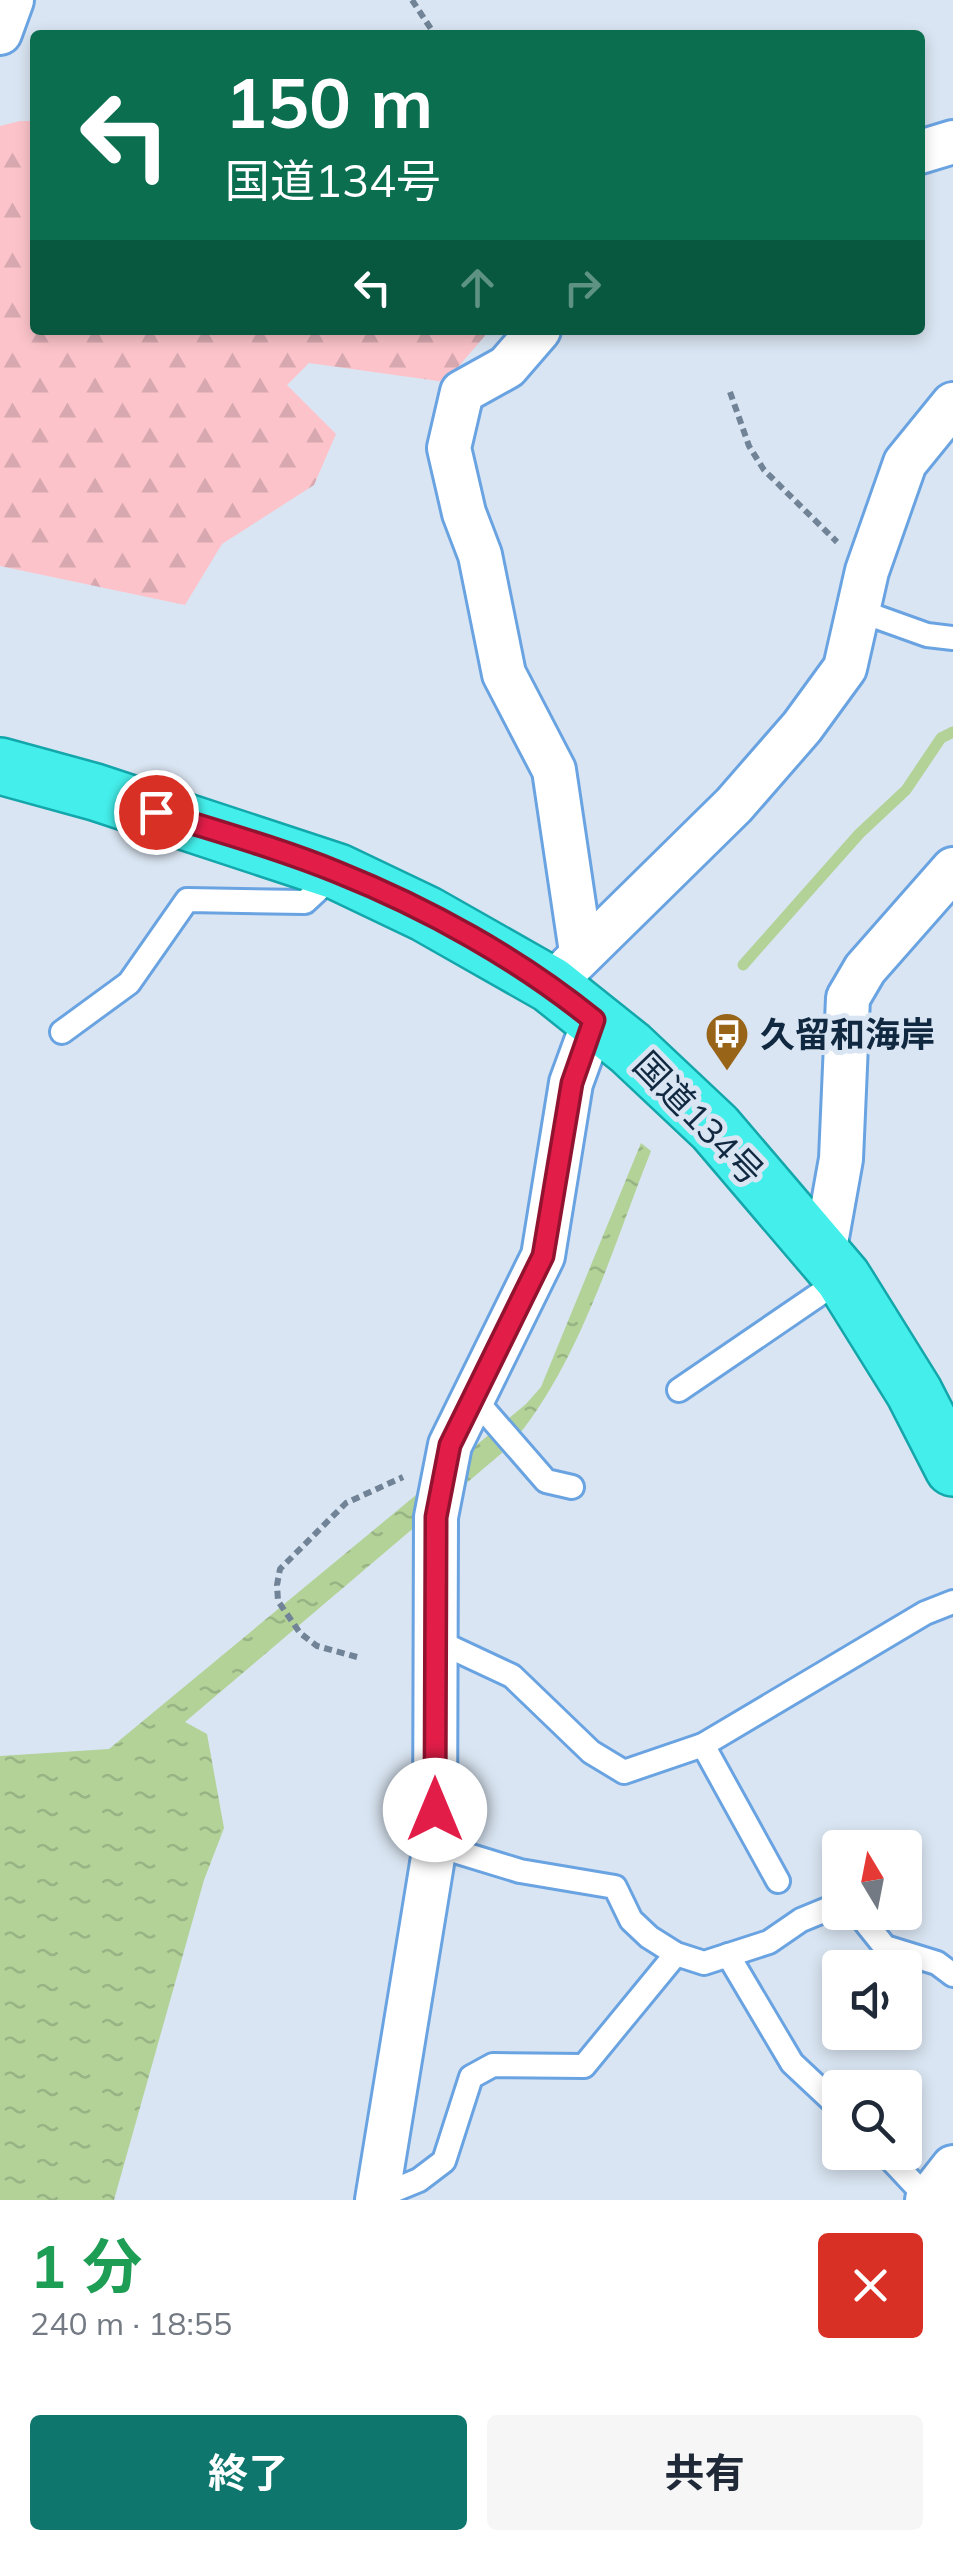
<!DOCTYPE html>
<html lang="ja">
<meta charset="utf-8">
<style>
:root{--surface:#fff;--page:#f6f6f7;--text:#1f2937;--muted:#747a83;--accent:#0f766e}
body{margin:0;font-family:Mulish,"Noto Sans JP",sans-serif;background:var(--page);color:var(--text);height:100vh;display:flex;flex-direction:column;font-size:38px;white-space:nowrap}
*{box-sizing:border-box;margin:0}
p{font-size:32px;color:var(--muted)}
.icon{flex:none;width:55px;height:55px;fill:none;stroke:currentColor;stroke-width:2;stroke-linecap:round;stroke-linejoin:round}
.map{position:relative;height:2200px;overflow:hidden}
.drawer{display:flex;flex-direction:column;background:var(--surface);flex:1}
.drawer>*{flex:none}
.hud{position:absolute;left:30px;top:30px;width:895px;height:305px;border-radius:10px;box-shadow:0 5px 15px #0003;background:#0b6e4f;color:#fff;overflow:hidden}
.needle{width:65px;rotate:350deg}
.tools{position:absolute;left:822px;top:1830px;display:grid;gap:20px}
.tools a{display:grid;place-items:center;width:100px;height:100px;border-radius:10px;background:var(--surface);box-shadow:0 5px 15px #0003;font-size:50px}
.pin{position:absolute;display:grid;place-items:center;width:85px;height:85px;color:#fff;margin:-42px;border:5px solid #fff;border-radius:50%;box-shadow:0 2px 10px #0007}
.me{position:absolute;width:110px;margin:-55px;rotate:0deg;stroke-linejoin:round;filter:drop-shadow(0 0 8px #0008)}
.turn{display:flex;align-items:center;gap:35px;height:210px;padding:0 30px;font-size:45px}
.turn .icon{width:130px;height:130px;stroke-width:2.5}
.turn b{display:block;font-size:70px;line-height:85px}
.lanes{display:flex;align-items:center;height:95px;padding:0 30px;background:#0003;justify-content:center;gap:50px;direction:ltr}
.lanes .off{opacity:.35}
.round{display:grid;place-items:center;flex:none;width:105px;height:105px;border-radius:10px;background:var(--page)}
.overview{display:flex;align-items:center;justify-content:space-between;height:170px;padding:0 30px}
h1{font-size:60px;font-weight:700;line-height:75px;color:#1e9e55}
.action{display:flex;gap:20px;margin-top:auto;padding:20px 30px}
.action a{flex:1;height:115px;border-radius:10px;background:var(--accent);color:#fff;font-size:40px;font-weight:700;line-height:115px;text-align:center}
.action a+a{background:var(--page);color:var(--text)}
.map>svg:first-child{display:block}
.forest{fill:url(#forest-firs)}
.water{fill:url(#water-ripples)}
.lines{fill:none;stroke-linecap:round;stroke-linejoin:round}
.stream{stroke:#b3d298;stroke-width:11}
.service-casing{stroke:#6aa3e1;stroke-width:28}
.minor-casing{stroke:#6aa3e1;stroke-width:48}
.trunk-casing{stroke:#13a6ab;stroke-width:60}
.path{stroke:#718396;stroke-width:6;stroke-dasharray:8 5;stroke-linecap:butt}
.service{stroke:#fff;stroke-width:22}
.minor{stroke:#fff;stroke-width:42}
.trunk{stroke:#44eeea;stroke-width:55}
.route-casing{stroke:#92132f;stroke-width:25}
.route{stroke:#e11d48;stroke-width:18}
.labels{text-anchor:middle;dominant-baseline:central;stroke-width:10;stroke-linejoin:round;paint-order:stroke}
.poi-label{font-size:35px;font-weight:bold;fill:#102840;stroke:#d9e5f2;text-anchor:start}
.street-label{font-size:35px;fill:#102840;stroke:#d9e5f2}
</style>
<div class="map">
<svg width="953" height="2200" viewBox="0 0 953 2200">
<defs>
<pattern id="forest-firs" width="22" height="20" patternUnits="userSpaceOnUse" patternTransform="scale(2.5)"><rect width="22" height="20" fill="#fcc4ca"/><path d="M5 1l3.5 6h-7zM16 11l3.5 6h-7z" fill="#d7a8af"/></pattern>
<pattern id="water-ripples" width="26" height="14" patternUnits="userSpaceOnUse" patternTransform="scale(2.5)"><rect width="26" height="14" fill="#b3d298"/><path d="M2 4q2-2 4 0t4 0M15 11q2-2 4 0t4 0" fill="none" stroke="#99b484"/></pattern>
</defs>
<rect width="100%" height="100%" fill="#d9e5f2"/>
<polygon class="forest" points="20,121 35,121 35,330 490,330 445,382 309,363 287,385 336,434 314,485 222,544 185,605 0,566 0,126"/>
<path class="water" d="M 641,1143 L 651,1151 C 611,1251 580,1364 509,1447 L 185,1722 L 207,1734 L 224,1828 L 204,1880 L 114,2200 L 0,2200 L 0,1756 L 109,1749 L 526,1404 L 541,1387 Z"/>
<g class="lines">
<polyline class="stream" points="743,965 859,834 906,790 941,738 953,732"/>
<defs>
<g id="service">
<polyline points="860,611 927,635 953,638"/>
<polyline points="62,1032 129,983 187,900 305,902 334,875"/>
<polyline points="679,1390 843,1278"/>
<polyline points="472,1396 546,1481 572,1487"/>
<polyline points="435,1640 512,1676 591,1752 624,1772 703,1745 925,1613 953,1602"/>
<polyline points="703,1745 778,1881"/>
<polyline points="435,1845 520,1871 615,1887 631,1920 649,1937 676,1954 704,1963 769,1942 801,1920 840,1904"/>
<polyline points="857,1912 885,1947 937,1963 953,1975"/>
<polyline points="728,1955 792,2063 840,2108"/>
<polyline points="884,2152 929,2200"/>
<polyline points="378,2197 419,2180 444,2161 471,2077 493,2065 584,2066 676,1954"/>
</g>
<g id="minor">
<polyline points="0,33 12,0"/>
<polyline points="920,152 953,142"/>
<polyline points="539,330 507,367 462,392 449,448 464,513 480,555 504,674 554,770 581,952"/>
<polyline points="551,985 734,805 802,727 845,668 867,571 905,463 953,404"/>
<polyline points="824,1254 841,1159 848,998 865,969 953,869"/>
<polyline points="377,2200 435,1845 436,1517 450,1445 543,1256 571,1083 594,1020"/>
<polyline points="927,2200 953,2167"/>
</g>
<polyline id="trunk" points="0,766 95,792 338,872 426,914 551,985 630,1048 715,1128 843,1278 914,1392 953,1468"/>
</defs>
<use href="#service" class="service-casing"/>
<use href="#minor" class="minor-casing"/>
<use href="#trunk" class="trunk-casing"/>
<g class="path">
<polyline points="412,0 435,35"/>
<polyline points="730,392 749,446 764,470 837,542"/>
<polyline points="357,1657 317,1646 300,1633 278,1601 277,1585 280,1569 346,1503 403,1477"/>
</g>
<use href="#service" class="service"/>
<use href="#minor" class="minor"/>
<use href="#trunk" class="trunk"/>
</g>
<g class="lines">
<defs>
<path id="route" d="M 156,812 C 216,831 278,848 337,872 C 427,908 519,959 594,1020 L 572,1083 L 543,1256 L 450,1445 L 436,1517 L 435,1810"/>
</defs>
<use href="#route" class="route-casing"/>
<use href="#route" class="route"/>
</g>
<defs>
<symbol id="bus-pin" viewBox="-11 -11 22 30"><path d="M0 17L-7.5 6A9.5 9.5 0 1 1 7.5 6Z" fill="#976418" stroke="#d9e5f2"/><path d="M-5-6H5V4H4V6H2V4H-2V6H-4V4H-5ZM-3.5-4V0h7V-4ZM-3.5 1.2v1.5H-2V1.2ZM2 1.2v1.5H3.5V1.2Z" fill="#fff"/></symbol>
</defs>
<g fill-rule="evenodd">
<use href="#bus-pin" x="702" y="1009" width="50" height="68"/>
</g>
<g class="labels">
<g class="poi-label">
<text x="760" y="1034">久留和海岸</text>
</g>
<g class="street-label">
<text transform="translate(699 1118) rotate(46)">国道134号</text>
</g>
</g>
</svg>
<div class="tools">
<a><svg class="needle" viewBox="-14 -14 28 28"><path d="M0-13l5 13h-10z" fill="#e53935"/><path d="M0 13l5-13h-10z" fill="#747a83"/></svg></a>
<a><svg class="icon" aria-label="sound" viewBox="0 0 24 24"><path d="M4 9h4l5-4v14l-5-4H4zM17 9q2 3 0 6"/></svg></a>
<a><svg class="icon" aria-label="search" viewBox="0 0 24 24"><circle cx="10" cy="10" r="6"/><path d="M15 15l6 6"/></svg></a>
</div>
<div class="pin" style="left:156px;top:812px;background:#d93025"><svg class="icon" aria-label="arrive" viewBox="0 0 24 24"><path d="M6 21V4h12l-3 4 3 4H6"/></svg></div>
<svg class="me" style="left:435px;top:1810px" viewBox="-20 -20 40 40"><circle r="19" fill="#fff"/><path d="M0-13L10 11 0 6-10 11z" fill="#e11d48"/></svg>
<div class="hud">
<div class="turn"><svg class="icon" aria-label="left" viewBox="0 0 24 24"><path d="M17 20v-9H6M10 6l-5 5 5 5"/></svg><div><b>150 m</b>国道134号</div></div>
<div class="lanes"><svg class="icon" aria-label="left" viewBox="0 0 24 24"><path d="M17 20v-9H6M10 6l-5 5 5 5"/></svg><svg class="icon off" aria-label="ahead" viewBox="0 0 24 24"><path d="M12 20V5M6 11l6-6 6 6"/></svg><svg class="icon off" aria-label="right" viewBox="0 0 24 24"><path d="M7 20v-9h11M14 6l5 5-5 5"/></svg></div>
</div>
</div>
<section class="drawer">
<div class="overview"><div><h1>1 分</h1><p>240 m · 18:55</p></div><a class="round" style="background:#d93025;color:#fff"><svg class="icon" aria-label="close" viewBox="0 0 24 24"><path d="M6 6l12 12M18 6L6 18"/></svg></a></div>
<div class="action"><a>終了</a><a>共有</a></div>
</section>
